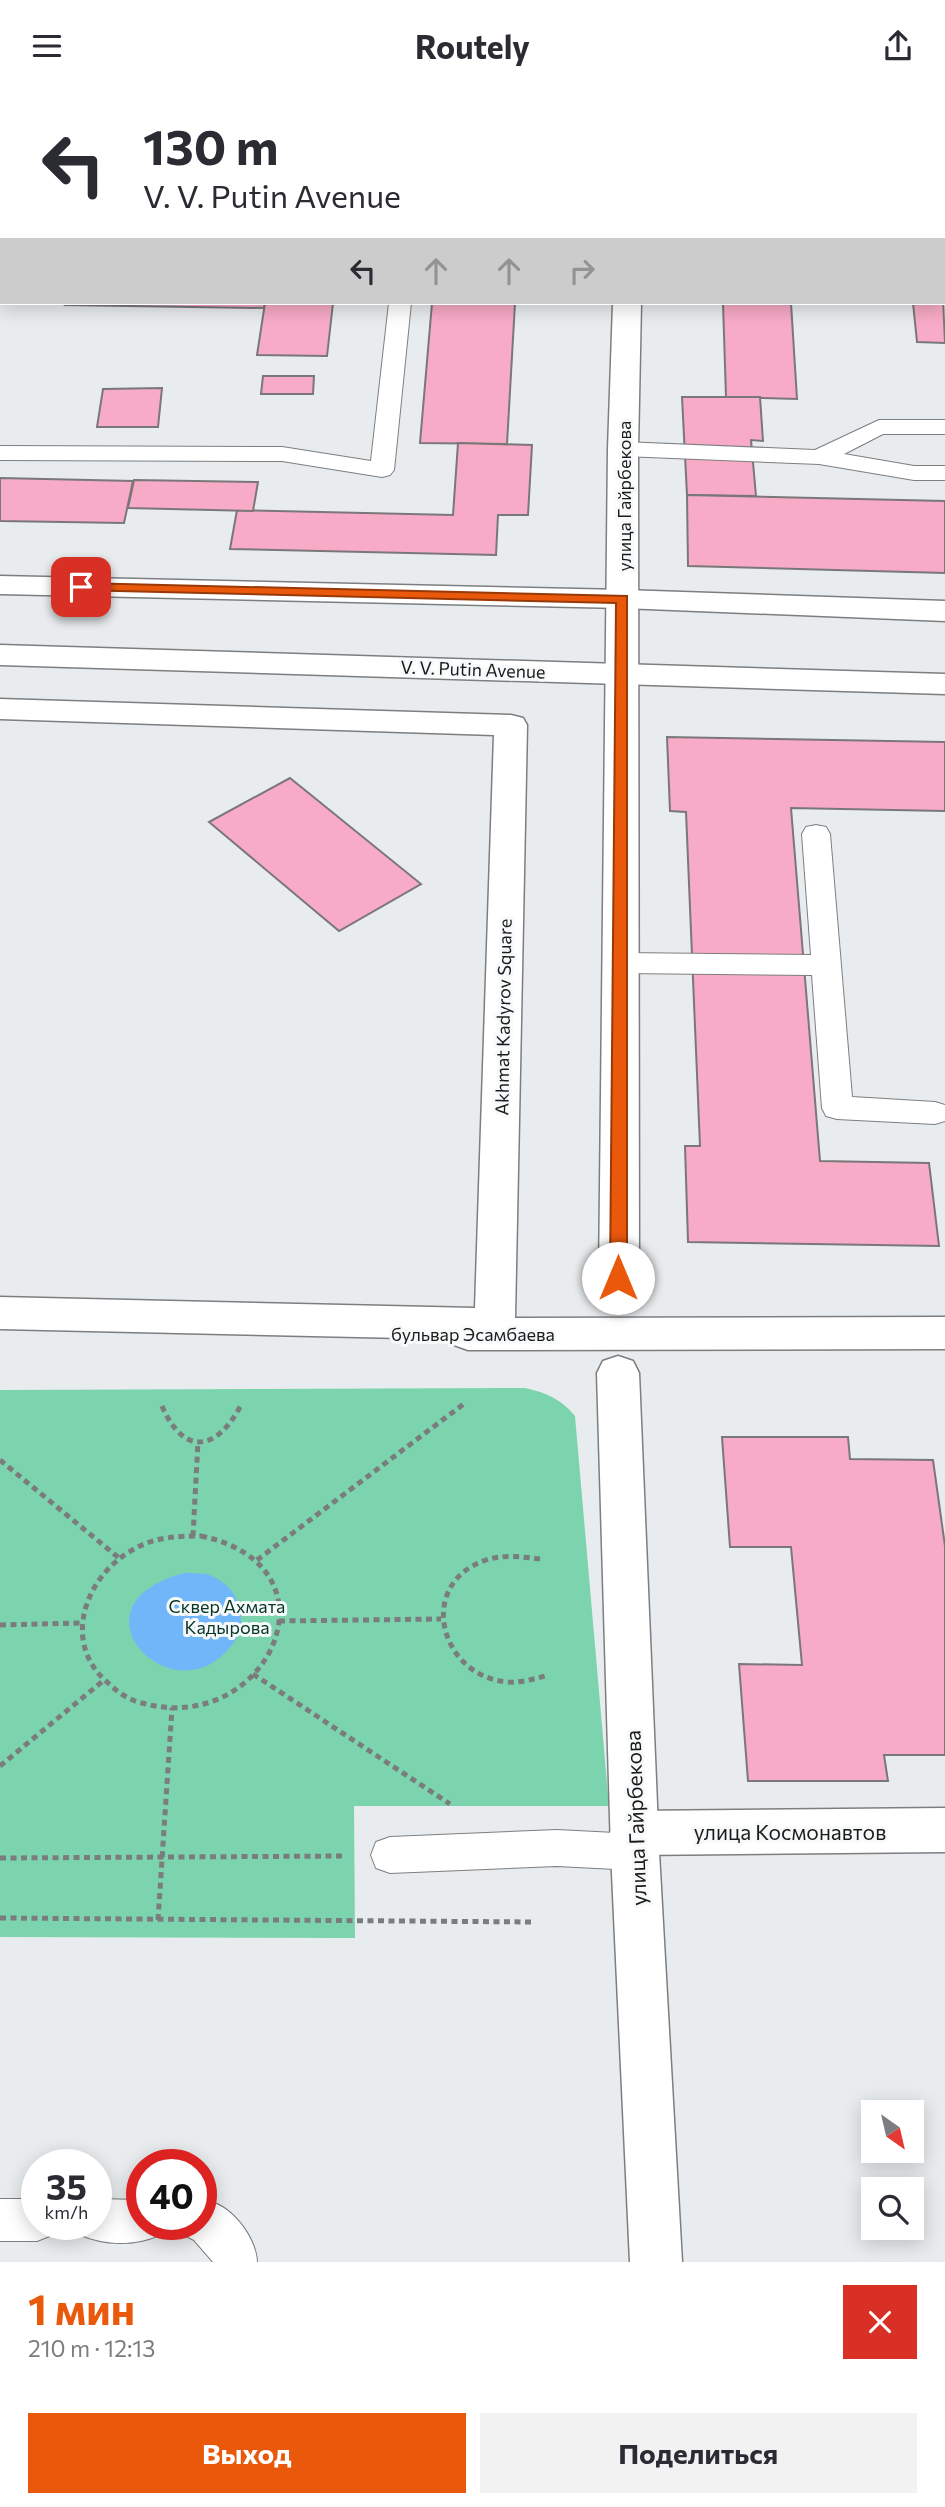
<!DOCTYPE html>
<html lang="ru">
<meta charset="utf-8">
<style>
:root{--surface:#fff;--page:#f2f2f3;--text:#2b2b33;--muted:#7c7c81;--accent:#ea580c}
body{margin:0;font-family:Commissioner,sans-serif;background:var(--page);color:var(--text);height:100vh;display:flex;flex-direction:column;font-size:26px;white-space:nowrap}
*{box-sizing:border-box;margin:0}
p{font-size:23px;color:var(--muted)}
.icon{flex:none;width:38px;height:38px;fill:none;stroke:currentColor;stroke-width:2;stroke-linecap:round;stroke-linejoin:round}
.map{position:relative;height:2171px;overflow:hidden}
.panel{display:flex;flex-direction:column;background:var(--surface);flex:1}
.panel>*{flex:none}
.guide{position:absolute;left:0px;top:0px;width:945px;height:214px;box-shadow:0 4px 18px #0003;background:#fff;color:var(--text);overflow:hidden}
.needle{width:46px;rotate:146deg}
.tools{position:absolute;left:861px;top:2009px;display:grid;gap:14px}
.tools a{display:grid;place-items:center;width:63px;height:63px;border-radius:0px;background:var(--surface);box-shadow:0 4px 18px #0003;font-size:35px}
.speed{position:absolute;left:21px;top:2058px;display:flex;gap:14px;font-size:35px;font-weight:700;text-align:center}
.speed>*{display:grid;place-content:center;width:91px;height:91px;border-radius:50%;background:var(--surface);box-shadow:0 4px 18px #0003;line-height:1}
.speed small{font-size:18px;font-weight:400}
.speed .limit{border:10px solid #d22;background:#fff;color:#111}
.pin{position:absolute;display:grid;place-items:center;width:60px;height:60px;color:#fff;margin:-30px;border-radius:14px;box-shadow:0 4px 10px #0006}
.me{position:absolute;width:77px;margin:-38px;rotate:0deg;stroke-linejoin:round;filter:drop-shadow(0 0 5px #0008)}
.turn{display:flex;align-items:center;gap:24px;height:147px;padding:0 28px;font-size:32px}
.turn .icon{width:91px;height:91px;stroke-width:2.5}
.turn b{display:block;font-size:49px;line-height:60px}
.lanes{display:flex;align-items:center;height:66px;padding:0 28px;background:#0003;justify-content:center;gap:35px;direction:ltr}
.lanes .off{opacity:.35}
.round{display:grid;place-items:center;flex:none;width:74px;height:74px;border-radius:0px;background:var(--page)}
.head{display:flex;align-items:center;justify-content:space-between;height:119px;padding:0 28px}
h1{font-size:42px;font-weight:700;line-height:52px;color:var(--accent)}
.action{display:flex;gap:14px;margin-top:auto;padding:14px 28px}
.action a{flex:1;height:80px;border-radius:0px;background:var(--accent);color:#fff;font-size:28px;font-weight:700;line-height:80px;text-align:center}
.action a+a{background:var(--page);color:var(--text)}
header{display:flex;justify-content:space-between;align-items:center;height:91px;padding:0 28px;background:var(--surface);font-size:32px;font-weight:700}
.map>svg:first-child{display:block}
.green{fill:#7cd4ae}
.water{fill:#70b6f9}
.building{fill:#f8abc6;stroke:#7a7778;stroke-width:2}
.lines{fill:none;stroke-linecap:round;stroke-linejoin:round}
.lane-casing{stroke:#7c7e80;stroke-width:2}
.street-casing{stroke:#7c7e80;stroke-width:3}
.secondary-casing{stroke:#7c7e80;stroke-width:3}
.primary-casing{stroke:#7c7e80;stroke-width:3}
.path{stroke:#7a7c7d;stroke-width:5;stroke-dasharray:6 4.5;stroke-linecap:butt}
.lane{fill:#fff;fill-rule:evenodd}
.street{fill:#fff;fill-rule:evenodd}
.secondary{fill:#fff;fill-rule:evenodd}
.primary{fill:#fff;fill-rule:evenodd}
.route{fill:#ea580c;stroke:#983908;stroke-width:2}
.labels{text-anchor:middle;dominant-baseline:central;stroke-width:6;stroke-linejoin:round;paint-order:stroke}
.street-label{font-size:18px;fill:#1a1b1b;stroke:#f7f9fb}
.park-label{font-size:18px;fill:#043625;stroke:#f7f9fb}
.near-street-label{font-size:21px;fill:#1a1b1b;stroke:#f7f9fb}
</style>
<header><svg class="icon" aria-label="menu" viewBox="0 0 24 24"><path d="M4 6h16M4 12h16M4 18h16"/></svg>Routely<svg class="icon" aria-label="share" viewBox="0 0 24 24"><path d="M12 15V3M7 8l5-5 5 5M5 13v7h14v-7"/></svg></header>
<div class="map">
<svg width="945" height="2171" viewBox="0 0 945 2171">
<rect width="100%" height="100%" fill="#e9ecee"/>
<path class="green" d="M 525,1297 C 547,1302 561,1308 575,1325 L 609,1715 L 354,1715 L 355,1847 L 0,1846 L 0,1299 Z"/>
<path class="water" d="M 184,1482 C 191,1482 199,1482 206,1483 C 235,1491 251,1525 234,1551 C 177,1633 60,1515 184,1482 Z"/>
<g class="building">
<rect x="0" y="72" width="2" height="77"/>
<polygon points="943,208 945,252 917,251 913,212 943,212"/>
<polygon points="66,212 265,212 264,217 65,214"/>
<polygon points="265,212 333,212 327,265 257,264"/>
<polygon points="432,212 515,212 507,353 420,352"/>
<polygon points="723,212 791,212 797,308 726,306"/>
<polygon points="263,285 314,285 313,303 261,303"/>
<polygon points="162,297 158,336 97,336 103,298"/>
<polygon points="682,306 760,306 763,350 751,349 756,405 687,404"/>
<polygon points="458,352 532,354 528,424 498,424 496,464 230,458 237,419 453,424"/>
<polygon points="0,387 133,390 124,432 0,430"/>
<polygon points="134,389 258,391 253,420 128,417"/>
<polygon points="687,404 945,410 945,482 688,475"/>
<polygon points="667,646 945,651 945,720 791,717 820,1070 929,1072 939,1155 688,1151 685,1055 700,1055 686,721 670,720"/>
<polygon points="290,687 421,793 339,840 209,731"/>
<polygon points="722,1346 848,1346 850,1368 933,1369 945,1455 945,1664 884,1664 888,1690 748,1690 739,1573 802,1574 791,1456 730,1456"/>
</g>
<g class="lines">
<defs>
<g id="lane">
<rect x="420" y="0" width="20" height="2"/>
<rect x="943" y="130" width="2" height="12"/>
<rect x="943" y="190" width="2" height="14"/>
<polygon points="389,212 411,212 394,379 390,384 382,386 282,370 0,369 0,355 282,356 371,370"/>
<polygon points="879,329 945,329 945,343 883,343 844,363 914,375 945,375 945,389 914,389 819,373 623,365 615,363 611,358 615,353 623,351 815,359"/>
<polygon points="816,734 826,736 830,743 852,1006 935,1011 945,1014 945,1030 935,1033 837,1028 826,1025 822,1017 812,884 621,882 611,879 606,872 611,865 621,862 811,864 802,743 806,736"/>
<polygon points="557,1739 635,1743 649,1748 654,1761 649,1774 635,1779 557,1775 390,1782 376,1777 371,1764 376,1751 390,1746"/>
<polygon points="0,2108 37,2108 37,2133 57,2133 52,2144 37,2150 0,2150"/>
<path d="M 96,2108 L 142,2109 L 142,2133 L 162,2133 L 157,2145 C 134,2155 104,2154 81,2144 L 76,2133 L 96,2133 Z"/>
<path d="M 201,2109 C 229,2110 256,2145 257,2171 L 213,2171 L 194,2149 L 186,2145 L 181,2133 L 201,2133 Z"/>
</g>
<g id="street">
<rect x="0" y="14" width="2" height="14"/>
<rect x="943" y="30" width="2" height="14"/>
<polygon points="0,608 511,624 523,627 527,634 515,1227 945,1226 945,1258 468,1259 454,1254 450,1248 0,1238 0,1206 475,1217 494,644 0,628"/>
<polygon points="945,1717 945,1761 634,1764 617,1757 610,1742 617,1727 634,1720"/>
</g>
<g id="secondary">
<rect x="623" y="0" width="24" height="2"/>
<polygon points="613,212 641,212 638,358 639,1187 633,1198 619,1203 605,1198 599,1187 608,358"/>
<polygon points="618,1265 633,1270 639,1282 659,1761 682,2171 630,2171 611,1761 597,1282 603,1270"/>
</g>
<g id="primary">
<polygon points="0,485 623,499 945,510 945,530 623,517 0,503"/>
<polygon points="0,554 945,583 945,603 0,574"/>
</g>
</defs>
<use href="#lane" class="lane-casing"/>
<use href="#street" class="street-casing"/>
<use href="#secondary" class="secondary-casing"/>
<use href="#primary" class="primary-casing"/>
<g class="path">
<path d="M 162,1315 C 184,1366 217,1360 241,1314"/>
<polyline points="0,1369 119,1467"/>
<polyline points="193,1445 198,1351"/>
<path d="M 201,1445 C 347,1476 267,1647 142,1612 C 128,1609 116,1600 106,1590 C 61,1550 86,1484 134,1458 C 155,1446 177,1445 201,1445 Z"/>
<path d="M 540,1468 C 523,1466 503,1463 486,1469 C 415,1493 440,1586 508,1591 C 521,1592 533,1588 545,1585"/>
<polyline points="257,1469 465,1312"/>
<polyline points="279,1530 441,1528"/>
<polyline points="0,1534 82,1532"/>
<polyline points="253,1583 450,1713"/>
<polyline points="0,1675 104,1589"/>
<polyline points="0,1767 346,1765"/>
<polyline points="0,1827 535,1831"/>
<polyline points="158,1829 172,1617"/>
</g>
<use href="#lane" class="lane"/>
<use href="#street" class="street"/>
<use href="#secondary" class="secondary"/>
<use href="#primary" class="primary"/>
</g>
<polygon class="route" points="81,492 627,505 627,1187 624,1191 618,1193 610,1187 616,512 76,499 76,493"/>
<g class="labels">
<g class="street-label">
<text transform="translate(624 405) rotate(-90)">улица Гайрбекова</text>
<text transform="translate(473 578) rotate(2)">V. V. Putin Avenue</text>
<text transform="translate(503 926) rotate(-89)">Akhmat Kadyrov Square</text>
<text x="473" y="1243">бульвар Эсамбаева</text>
</g>
<g class="park-label">
<text x="227" y="1515">Сквер Ахмата<tspan x="227" dy="21">Кадырова</tspan></text>
</g>
<g class="near-street-label">
<text transform="translate(635 1727) rotate(-92)">улица Гайрбекова</text>
<text x="790" y="1740">улица Космонавтов</text>
</g>
</g>
</svg>
<div class="tools">
<a><svg class="needle" viewBox="-14 -14 28 28"><path d="M0-13l5 13h-10z" fill="#e53935"/><path d="M0 13l5-13h-10z" fill="#7c7c81"/></svg></a>
<a><svg class="icon" aria-label="search" viewBox="0 0 24 24"><circle cx="10" cy="10" r="6"/><path d="M15 15l6 6"/></svg></a>
</div>
<div class="speed"><div>35<small>km/h</small></div><div class="limit">40</div></div>
<div class="pin" style="left:81px;top:496px;background:#d93025"><svg class="icon" aria-label="arrive" viewBox="0 0 24 24"><path d="M6 21V4h12l-3 4 3 4H6"/></svg></div>
<svg class="me" style="left:618px;top:1187px" viewBox="-20 -20 40 40"><circle r="19" fill="#fff"/><path d="M0-13L10 11 0 6-10 11z" fill="#ea580c"/></svg>
<div class="guide">
<div class="turn"><svg class="icon" aria-label="left" viewBox="0 0 24 24"><path d="M17 20v-9H6M10 6l-5 5 5 5"/></svg><div><b>130 m</b>V. V. Putin Avenue</div></div>
<div class="lanes"><svg class="icon" aria-label="left" viewBox="0 0 24 24"><path d="M17 20v-9H6M10 6l-5 5 5 5"/></svg><svg class="icon off" aria-label="ahead" viewBox="0 0 24 24"><path d="M12 20V5M6 11l6-6 6 6"/></svg><svg class="icon off" aria-label="ahead" viewBox="0 0 24 24"><path d="M12 20V5M6 11l6-6 6 6"/></svg><svg class="icon off" aria-label="right" viewBox="0 0 24 24"><path d="M7 20v-9h11M14 6l5 5-5 5"/></svg></div>
</div>
</div>
<section class="panel">
<div class="head"><div><h1>1 мин</h1><p>210 m · 12:13</p></div><a class="round" style="background:#d93025;color:#fff"><svg class="icon" aria-label="close" viewBox="0 0 24 24"><path d="M6 6l12 12M18 6L6 18"/></svg></a></div>
<div class="action"><a>Выход</a><a>Поделиться</a></div>
</section>
